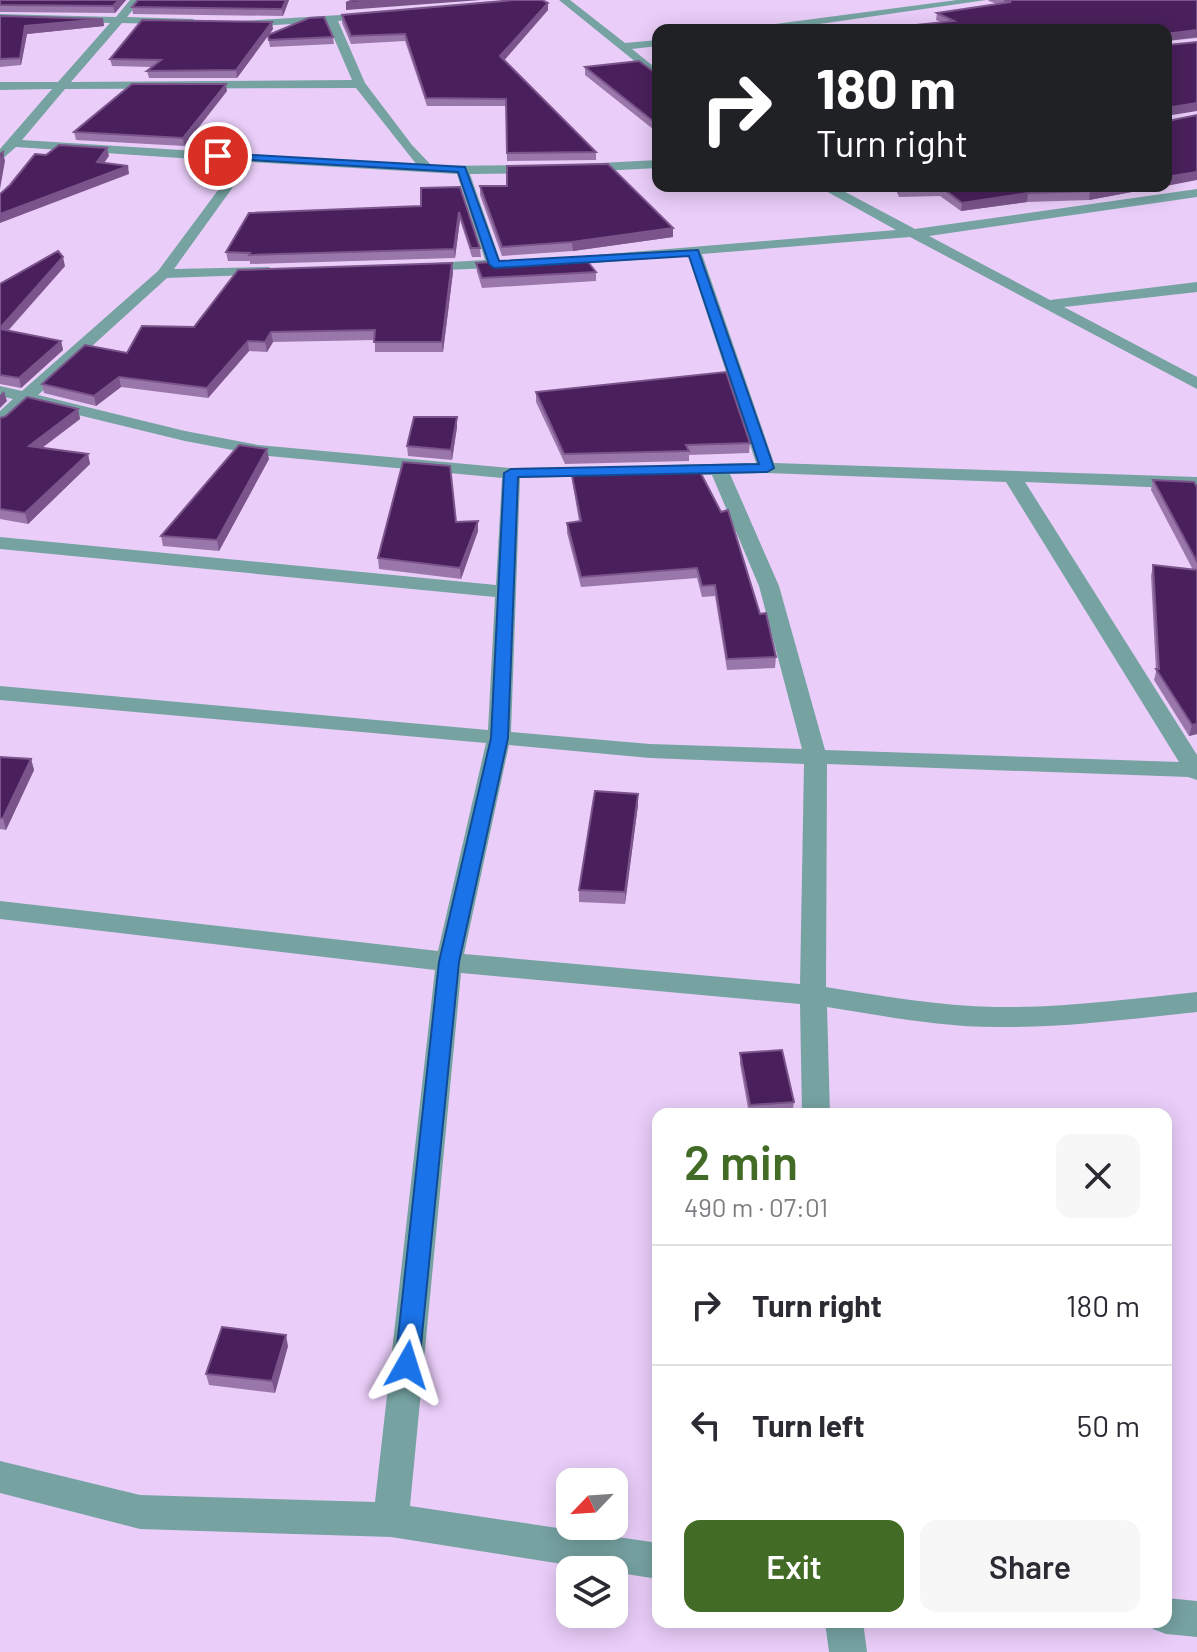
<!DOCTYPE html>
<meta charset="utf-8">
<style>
:root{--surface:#fff;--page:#f7f7f7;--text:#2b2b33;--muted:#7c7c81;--line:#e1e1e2;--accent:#426b26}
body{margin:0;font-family:Barlow,sans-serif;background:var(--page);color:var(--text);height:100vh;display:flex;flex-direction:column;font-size:30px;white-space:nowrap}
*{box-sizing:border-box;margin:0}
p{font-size:26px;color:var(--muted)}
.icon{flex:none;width:44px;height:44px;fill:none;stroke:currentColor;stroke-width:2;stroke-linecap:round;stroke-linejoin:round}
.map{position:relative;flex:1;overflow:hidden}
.sheet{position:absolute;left:652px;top:1108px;width:520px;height:520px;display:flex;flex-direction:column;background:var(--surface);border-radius:16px;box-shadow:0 4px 20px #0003}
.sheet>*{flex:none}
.hud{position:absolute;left:652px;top:24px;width:520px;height:168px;border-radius:16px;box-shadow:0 4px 20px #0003;background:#202124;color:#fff;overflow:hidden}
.needle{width:52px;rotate:245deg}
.controls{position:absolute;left:556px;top:1468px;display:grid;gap:16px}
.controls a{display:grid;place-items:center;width:72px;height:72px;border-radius:16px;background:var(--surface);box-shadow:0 4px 20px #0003;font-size:40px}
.pin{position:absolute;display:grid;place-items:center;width:68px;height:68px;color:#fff;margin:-34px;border:4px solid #fff;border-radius:50%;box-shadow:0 2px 8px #0007}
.me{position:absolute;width:88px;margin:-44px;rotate:6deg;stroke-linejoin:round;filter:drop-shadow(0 0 6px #0008)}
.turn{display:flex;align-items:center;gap:28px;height:168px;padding:0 32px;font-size:36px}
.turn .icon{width:104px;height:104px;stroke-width:2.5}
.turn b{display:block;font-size:56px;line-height:68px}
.round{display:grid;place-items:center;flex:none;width:84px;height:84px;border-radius:16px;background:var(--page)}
.head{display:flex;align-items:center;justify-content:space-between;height:136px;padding:0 32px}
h1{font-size:48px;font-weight:600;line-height:60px;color:var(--accent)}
.button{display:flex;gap:16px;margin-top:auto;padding:16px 32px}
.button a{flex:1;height:92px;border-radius:16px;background:var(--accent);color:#fff;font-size:32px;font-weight:600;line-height:92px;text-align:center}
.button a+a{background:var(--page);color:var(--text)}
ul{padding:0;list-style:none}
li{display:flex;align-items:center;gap:24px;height:120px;padding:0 32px;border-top:2px solid var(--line)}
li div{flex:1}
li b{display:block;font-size:30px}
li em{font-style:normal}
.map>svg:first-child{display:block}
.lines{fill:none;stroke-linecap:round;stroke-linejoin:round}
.street{fill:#76a3a2;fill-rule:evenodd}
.wall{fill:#9a77aa}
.shaded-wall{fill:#7a548b}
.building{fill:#4a205c;stroke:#7a548b;stroke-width:2}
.route{fill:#1a73e8;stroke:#114b97;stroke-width:2}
</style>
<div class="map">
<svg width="1197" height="1652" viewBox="0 0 1197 1652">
<rect width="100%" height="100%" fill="#eacef9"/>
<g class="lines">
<g class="street">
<path d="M 130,0 L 141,0 L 127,17 L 193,19 L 198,22 L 193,25 L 122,23 L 71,82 L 352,80 L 327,22 L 242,27 L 237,24 L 242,21 L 373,13 L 378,16 L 377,18 L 338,21 L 365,83 L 412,145 L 432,166 L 540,165 L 547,169 L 540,173 L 470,174 L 500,260 L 514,261 L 514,267 L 422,271 L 417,270 L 417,264 L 485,260 L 457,174 L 251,162 L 174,269 L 269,267 L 276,271 L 274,274 L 167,278 L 38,395 L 185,431 L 258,445 L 511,468 L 608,467 L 611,471 L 608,475 L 602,476 L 520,478 L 511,732 L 650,744 L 802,749 L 759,586 L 712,475 L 666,475 L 657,470 L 666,465 L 756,463 L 688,256 L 553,266 L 548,265 L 548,259 L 896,230 L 817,186 L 834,186 L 915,229 L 1197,189 L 1197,197 L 929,236 L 1050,300 L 1197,282 L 1197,292 L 1064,307 L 1197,377 L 1197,389 L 910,237 L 702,254 L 774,463 L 1197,477 L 1197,489 L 1025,482 L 1197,755 L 1197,780 L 1188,777 L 827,764 L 826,987 C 882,996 939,1006 996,1007 C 1063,1008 1130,999 1197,992 L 1197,1012 C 1130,1019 1063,1028 996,1027 C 940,1027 883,1016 827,1007 L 830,1114 L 802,1114 L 800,1004 L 461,973 L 410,1506 L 658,1543 L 658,1579 L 391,1537 L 140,1529 L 0,1493 L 0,1461 L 140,1495 L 375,1502 L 435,970 L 0,919 L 0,901 L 438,951 L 486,743 L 0,700 L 0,686 L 488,730 L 495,597 L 0,549 L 0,537 L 496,585 L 502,478 L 258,455 L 185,441 L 29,403 L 6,424 L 0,425 L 0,411 L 13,399 L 0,396 L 0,386 L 22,391 L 158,271 L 239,162 L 16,147 L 0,161 L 0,149 L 52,89 L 0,90 L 0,82 L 58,82 L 110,23 L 0,20 L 0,14 L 116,17 ZM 356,88 L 417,165 L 22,140 L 65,89 ZM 767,473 L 1006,482 L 1179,762 L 825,750 L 779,586 L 730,474 ZM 509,745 L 650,758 L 804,764 L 800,984 L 464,954 Z"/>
<polygon points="559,0 570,0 625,43 658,40 658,46 632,49 658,70 658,80"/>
<polygon points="957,0 986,0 778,30 748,30 753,27"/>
<polygon points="658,160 658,168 581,172 574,168 581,164"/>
<polygon points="1166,1598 1197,1601 1197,1637 1166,1634 1153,1629 1150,1622 1166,1622"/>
<polygon points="825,1622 863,1622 867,1652 829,1652"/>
</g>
</g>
<g class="wall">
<polygon points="0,0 126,0 115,13 0,12"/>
<polygon points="289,0 283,16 133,14 132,7"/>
<polygon points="988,0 1197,0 1197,38 1166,41 1166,30 941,22 936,20 937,13 997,4 989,1"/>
<polygon points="548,10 504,60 596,152 596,160 507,161 506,106 427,106 405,41 351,44 342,23 342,15"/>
<polygon points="0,16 103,19 104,26 27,34 21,65 0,67"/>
<polygon points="273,29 269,35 333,37 334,44 270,47 268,36 237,78 149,78 147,71 152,67 112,66 110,59"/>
<polygon points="585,67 658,75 658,133 585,75"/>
<polygon points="227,91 184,146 76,140 74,132"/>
<polygon points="480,186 673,228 673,237 573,251 502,256 480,195"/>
<polygon points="894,186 1164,186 1089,200 1027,202 961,211 940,196 899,197"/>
<polygon points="460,187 480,248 481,257 472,257 460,220 455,258 250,264 250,261 228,261 226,252 421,206"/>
<polygon points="452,263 453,272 443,352 375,352 375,340 273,342 267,352 249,351 208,398 121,387 96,406 44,393 42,384 127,353 194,327"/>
<polygon points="476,263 596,272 596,281 482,288 477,272"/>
<polygon points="65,266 8,331 61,341 63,350 21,388 0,384 0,284"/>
<polygon points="536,392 750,443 749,453 689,455 689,461 565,464 536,402"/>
<polygon points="78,409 80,419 42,448 88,454 90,464 28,524 0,519 0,418"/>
<polygon points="457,427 452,460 408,456 407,446"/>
<polygon points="269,459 219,551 163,546 161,536"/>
<polygon points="571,470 760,614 776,657 775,668 727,670 715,596 702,597 697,578 581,587 567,533 567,523 579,521 572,480"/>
<polygon points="1153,480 1197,487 1197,734 1189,736 1154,680 1156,672 1151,576 1153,565 1193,570 1151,490"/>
<polygon points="456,522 478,531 461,579 379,569 378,558"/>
<polygon points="0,757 31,759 34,770 6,830 0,829"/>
<polygon points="638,794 638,805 625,904 579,902 579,890"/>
<polygon points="740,1053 794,1102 792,1114 749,1114 740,1064"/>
<polygon points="288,1346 275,1393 209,1385 206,1374"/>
</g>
<g class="shaded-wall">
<polygon points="119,0 126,0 115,13 113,6"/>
<polygon points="286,0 289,0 283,16 282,9"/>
<polygon points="389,0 481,0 346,10 346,3"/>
<polygon points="548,3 548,10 501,64 500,56"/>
<polygon points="103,19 104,26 27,34 21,65 20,58 25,26"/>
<polygon points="272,22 273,29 237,78 236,70"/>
<polygon points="1197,30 1197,37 1166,41 1166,34"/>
<polygon points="226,84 227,91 184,146 183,138"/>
<polygon points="1197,103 1197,111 1166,116 1166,108"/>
<polygon points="107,148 109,156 99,170 97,162"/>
<polygon points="3,152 5,161 0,189 0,170"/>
<polygon points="128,166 129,174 0,223 0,214"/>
<polygon points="1197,172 1197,180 1166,186 1166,177"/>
<polygon points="1119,186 1164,186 1089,200 1090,191"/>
<polygon points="1028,193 1027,202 961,211 962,203"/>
<polygon points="459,212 460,220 455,258 454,249"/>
<polygon points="673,228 673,237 573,251 572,242"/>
<polygon points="63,257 65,266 1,338 0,328"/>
<polygon points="452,263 453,272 443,352 442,342"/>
<polygon points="271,332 273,342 267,352 265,342"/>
<polygon points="61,341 63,350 21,388 19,378"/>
<polygon points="248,341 249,351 208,398 207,388"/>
<polygon points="119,377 121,387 96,406 94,396"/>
<polygon points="4,391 7,401 0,408 0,395"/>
<polygon points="78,409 80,419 31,456 29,446"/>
<polygon points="457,417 457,427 452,460 451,450"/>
<polygon points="267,449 269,459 219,551 217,540"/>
<polygon points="88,454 90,464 28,524 25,513"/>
<polygon points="478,521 478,531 461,579 460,568"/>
<polygon points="1197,724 1197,734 1189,736 1192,725"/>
<polygon points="31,759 34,770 6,830 3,818"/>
<polygon points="638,794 638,805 625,904 625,892"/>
<polygon points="286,1335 288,1346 275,1393 272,1381"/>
</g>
<g class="building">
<polygon points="0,0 119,0 113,6 0,5"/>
<polygon points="138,0 286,0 282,9 132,7"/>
<polygon points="353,0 389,0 346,3"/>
<polygon points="515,0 542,0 548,3 500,56 596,152 507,153 506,99 426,98 405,34 351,36 342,15"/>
<polygon points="1004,0 1197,0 1197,30 1166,34 1166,30 868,30 954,21 937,13 1011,2"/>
<polygon points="0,16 103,19 25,26 20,58 0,59"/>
<polygon points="324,17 333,37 269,40 268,35 309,18"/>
<polygon points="142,20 272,22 236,70 147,71 161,60 110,59"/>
<polygon points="1197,42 1197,103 1166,108 1166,43 1168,45"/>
<polygon points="639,61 658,75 658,125 585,67"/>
<polygon points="132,84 226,84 183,138 74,132"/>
<polygon points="1197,115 1197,172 1166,177 1166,119 1168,121"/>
<polygon points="59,145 107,148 97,162 128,166 0,214 0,194 10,185 35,154 46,155"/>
<polygon points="3,152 0,170 0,154"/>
<polygon points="608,164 673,228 572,242 502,247 480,186 507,186 507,166"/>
<polygon points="899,186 1119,186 1090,191 1028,193 962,203 941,187 900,188"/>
<polygon points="460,187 480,248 471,248 459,212 454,249 249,255 250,253 226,252 249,213 421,206 421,188"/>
<polygon points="58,251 63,257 0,328 0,284"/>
<polygon points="584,257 596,272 482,278 476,263"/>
<polygon points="452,263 442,342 374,342 375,330 271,332 265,342 248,341 207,388 119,377 94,396 42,384 85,345 127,353 142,326 194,327 238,270"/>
<polygon points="0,329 61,341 19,378 0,375"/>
<polygon points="726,372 750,443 686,445 689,451 564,454 536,392"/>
<polygon points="27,397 78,409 29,446 88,454 25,513 0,509 0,418 6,416"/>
<polygon points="414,417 457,417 451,450 407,446"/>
<polygon points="239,445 267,449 217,540 161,536"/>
<polygon points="403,462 450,466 456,522 478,521 460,568 378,558"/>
<polygon points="698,468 721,512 728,510 760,614 766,613 776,657 727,659 715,585 702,586 697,568 581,577 567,523 581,521 571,470"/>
<polygon points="1153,480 1194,482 1197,487 1197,562"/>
<polygon points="1153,565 1197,570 1197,724 1192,725 1156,669 1159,669"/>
<polygon points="0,757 31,759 3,818 0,818"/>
<polygon points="595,791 638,794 625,892 579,890"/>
<polygon points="782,1050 794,1102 750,1105 740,1053"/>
<polygon points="222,1327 286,1335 272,1381 206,1374"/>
</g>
<polygon class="route" points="218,153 465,167 499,261 698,250 774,468 767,472 518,477 508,738 459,962 419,1365 416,1373 407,1376 398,1373 395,1365 439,962 491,738 504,473 511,469 759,464 689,256 494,268 489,264 458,172 215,158"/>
</svg>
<div class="controls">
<a><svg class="needle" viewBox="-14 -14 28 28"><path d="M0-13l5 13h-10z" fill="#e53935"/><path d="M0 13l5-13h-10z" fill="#7c7c81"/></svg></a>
<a><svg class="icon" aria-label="layers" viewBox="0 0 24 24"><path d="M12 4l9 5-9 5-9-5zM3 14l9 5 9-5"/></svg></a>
</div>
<div class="pin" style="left:218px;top:156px;background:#d93025"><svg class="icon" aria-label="arrive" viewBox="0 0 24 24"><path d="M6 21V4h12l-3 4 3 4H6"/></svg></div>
<svg class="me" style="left:407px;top:1365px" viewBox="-20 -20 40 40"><path d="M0-17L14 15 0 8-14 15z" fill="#1a73e8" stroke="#fff" stroke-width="4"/></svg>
<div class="hud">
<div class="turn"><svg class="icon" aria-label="right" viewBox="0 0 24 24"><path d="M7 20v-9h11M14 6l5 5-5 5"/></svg><div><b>180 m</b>Turn right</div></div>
</div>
<section class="sheet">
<div class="head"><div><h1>2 min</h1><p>490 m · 07:01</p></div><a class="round"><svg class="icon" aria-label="close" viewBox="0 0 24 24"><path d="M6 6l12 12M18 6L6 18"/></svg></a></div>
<ul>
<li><svg class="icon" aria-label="right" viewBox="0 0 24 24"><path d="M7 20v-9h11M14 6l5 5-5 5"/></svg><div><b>Turn right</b></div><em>180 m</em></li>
<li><svg class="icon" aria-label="left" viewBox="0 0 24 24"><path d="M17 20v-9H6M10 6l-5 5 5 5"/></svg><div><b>Turn left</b></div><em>50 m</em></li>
</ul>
<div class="button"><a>Exit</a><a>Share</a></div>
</section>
</div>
